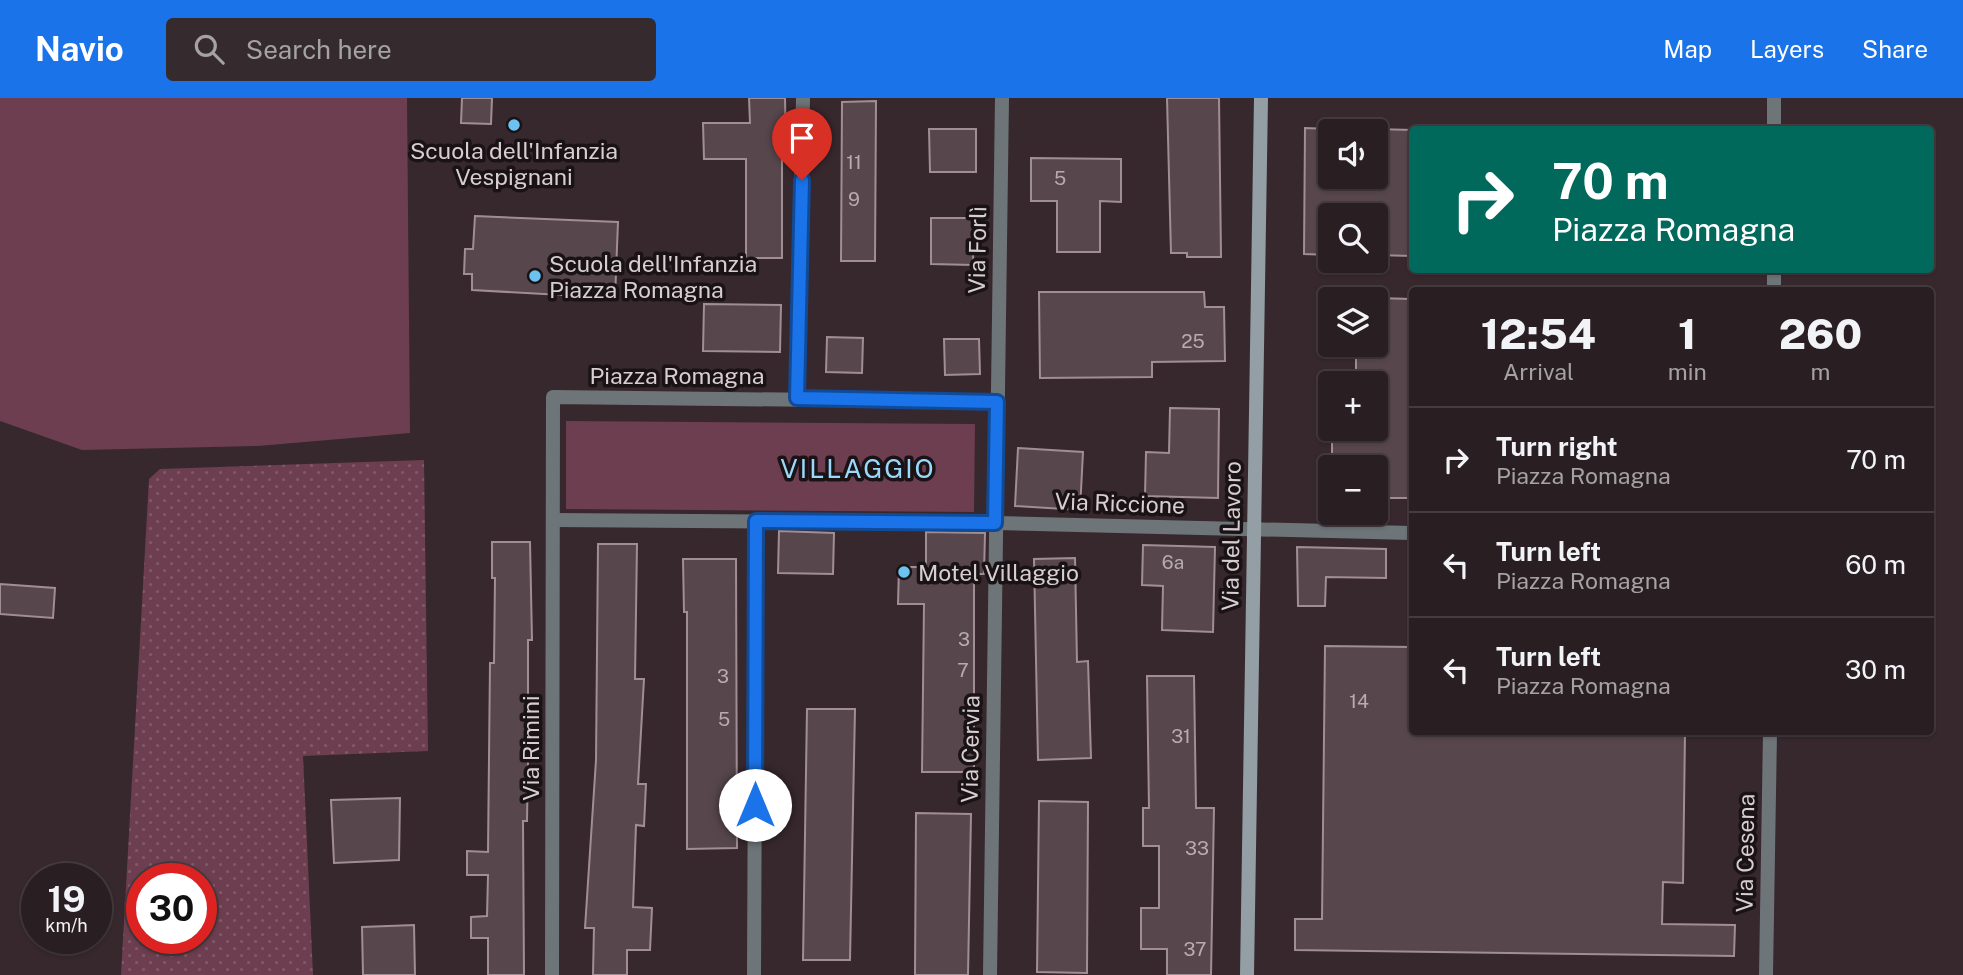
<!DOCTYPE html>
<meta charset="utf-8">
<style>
:root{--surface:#291e22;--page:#352b2f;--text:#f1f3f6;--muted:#a5a2a5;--line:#453c40;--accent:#1a73e8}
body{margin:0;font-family:"Public Sans",sans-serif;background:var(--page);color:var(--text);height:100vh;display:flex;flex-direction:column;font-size:26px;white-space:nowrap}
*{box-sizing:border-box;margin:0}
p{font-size:23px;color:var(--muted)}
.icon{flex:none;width:38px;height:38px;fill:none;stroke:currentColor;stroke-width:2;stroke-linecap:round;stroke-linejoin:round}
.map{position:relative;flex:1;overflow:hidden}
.details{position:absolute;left:1409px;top:189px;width:525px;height:448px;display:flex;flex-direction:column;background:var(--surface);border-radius:7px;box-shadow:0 2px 5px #0004,0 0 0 2px var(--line)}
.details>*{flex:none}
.banner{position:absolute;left:1409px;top:28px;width:525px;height:147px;border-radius:7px;box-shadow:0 2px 5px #0004,0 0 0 2px var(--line);background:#00695c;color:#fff;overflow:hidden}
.buttons{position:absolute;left:1318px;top:21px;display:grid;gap:14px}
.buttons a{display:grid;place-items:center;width:70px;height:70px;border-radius:7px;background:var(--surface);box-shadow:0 2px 5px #0004,0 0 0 2px var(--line);font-size:35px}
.speed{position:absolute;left:21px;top:765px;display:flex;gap:14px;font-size:35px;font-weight:700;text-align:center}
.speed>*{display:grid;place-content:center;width:91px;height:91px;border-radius:50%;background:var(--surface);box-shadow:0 2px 5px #0004,0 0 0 2px var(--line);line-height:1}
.speed small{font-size:18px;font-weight:400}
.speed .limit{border:10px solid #d22;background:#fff;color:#111}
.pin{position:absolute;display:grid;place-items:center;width:60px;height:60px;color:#fff;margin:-72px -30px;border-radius:50% 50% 50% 0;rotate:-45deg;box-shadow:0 0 7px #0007}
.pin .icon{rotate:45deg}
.me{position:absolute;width:77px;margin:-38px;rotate:0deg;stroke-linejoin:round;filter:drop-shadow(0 0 5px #0008)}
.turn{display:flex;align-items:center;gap:24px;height:147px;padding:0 28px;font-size:32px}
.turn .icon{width:91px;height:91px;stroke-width:2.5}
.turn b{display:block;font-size:49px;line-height:60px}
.eta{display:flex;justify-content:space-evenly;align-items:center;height:119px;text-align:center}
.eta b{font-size:42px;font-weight:800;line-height:49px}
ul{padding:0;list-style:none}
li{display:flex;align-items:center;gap:21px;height:105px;padding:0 28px;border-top:2px solid var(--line)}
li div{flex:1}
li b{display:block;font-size:26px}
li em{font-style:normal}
header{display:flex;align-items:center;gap:42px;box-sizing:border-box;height:98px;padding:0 35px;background:var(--accent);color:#fff}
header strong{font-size:33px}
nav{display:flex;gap:38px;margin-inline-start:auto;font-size:24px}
.search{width:490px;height:63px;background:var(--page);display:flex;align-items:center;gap:18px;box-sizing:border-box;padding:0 24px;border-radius:7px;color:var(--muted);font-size:26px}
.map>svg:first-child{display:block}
.grass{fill:url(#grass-dots);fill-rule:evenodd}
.garden{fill:#6c3e50}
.building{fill:#57474d;stroke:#a18e94;stroke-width:2}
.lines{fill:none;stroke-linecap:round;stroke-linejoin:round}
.street{stroke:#6e7579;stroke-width:14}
.secondary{stroke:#939ea5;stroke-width:14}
.route-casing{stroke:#114b97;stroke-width:18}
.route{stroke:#1a73e8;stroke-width:12}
.poi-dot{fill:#6cc3f2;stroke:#1a1315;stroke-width:2.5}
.labels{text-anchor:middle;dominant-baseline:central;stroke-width:7;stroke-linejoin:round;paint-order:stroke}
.number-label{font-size:19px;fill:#b8acb0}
.poi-label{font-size:23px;fill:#d8ced1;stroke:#1a1315;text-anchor:start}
.street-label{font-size:23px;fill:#d8ced1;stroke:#1a1315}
.quarter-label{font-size:26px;letter-spacing:2px;fill:#9ad8fc;stroke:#1a1315}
</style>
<header>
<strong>Navio</strong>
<div class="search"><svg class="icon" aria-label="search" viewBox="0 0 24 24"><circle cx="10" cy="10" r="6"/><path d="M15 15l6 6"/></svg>Search here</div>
<nav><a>Map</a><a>Layers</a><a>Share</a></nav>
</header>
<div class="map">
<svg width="1963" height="877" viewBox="0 0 1963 877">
<defs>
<pattern id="grass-dots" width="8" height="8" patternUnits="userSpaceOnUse" patternTransform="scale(1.75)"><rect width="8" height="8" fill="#6c3e50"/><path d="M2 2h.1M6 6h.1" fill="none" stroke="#805968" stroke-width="1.8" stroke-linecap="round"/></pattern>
</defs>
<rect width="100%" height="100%" fill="#37282d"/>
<path class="grass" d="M 424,362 L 428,653 L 303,658 L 313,877 L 121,877 L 149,381 L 160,371 ZM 201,780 L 201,840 L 142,840 L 142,780 Z"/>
<g class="garden">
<polygon points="0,0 407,0 410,335 258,348 82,352 0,323"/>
<polygon points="566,323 975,326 974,414 566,411"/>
</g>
<g class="building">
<polygon points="462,0 492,0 491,26 461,25"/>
<polygon points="749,0 785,0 786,56 782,56 782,160 746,160 746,61 704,61 703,25 750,25"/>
<polygon points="1167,0 1219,0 1221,159 1187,159 1187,155 1171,155"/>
<polygon points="876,3 875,163 841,163 842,4"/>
<polygon points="1305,30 1330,31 1330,79 1376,79 1376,31 1412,32 1412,158 1376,157 1376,117 1330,117 1330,157 1304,156"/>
<polygon points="929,31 976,31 976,74 930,74"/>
<polygon points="1031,60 1121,61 1121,104 1100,103 1100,154 1057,154 1057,103 1031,103"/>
<polygon points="475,118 618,124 615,200 472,192 472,176 464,176 465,151 473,151"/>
<polygon points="931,120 974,120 973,167 931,166"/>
<polygon points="1039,194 1204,194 1205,209 1224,209 1225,263 1152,264 1152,279 1040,280"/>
<polygon points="1376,200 1412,201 1412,400 1376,400 1376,369 1332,369 1332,331 1376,331 1376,282 1356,282 1356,247 1376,247"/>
<polygon points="704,206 781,207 780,254 703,253"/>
<polygon points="827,239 863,240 862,275 826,274"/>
<polygon points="944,241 979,241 980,276 945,277"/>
<polygon points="1170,310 1219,311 1218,400 1145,398 1146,354 1169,355"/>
<polygon points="1018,350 1083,354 1080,412 1015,408"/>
<polygon points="779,433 834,435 833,476 778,475"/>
<polygon points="926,434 985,435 984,476 974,476 974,674 922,674 924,506 898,506 899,469 926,469"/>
<polygon points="492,444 530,444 532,542 528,542 528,662 527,723 523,723 524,877 488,877 488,840 471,840 471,819 487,818 488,777 467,777 467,753 488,754 490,565 494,565 495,480 492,480"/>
<polygon points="598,446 637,446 635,581 644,581 638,686 646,686 644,728 636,727 633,809 652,810 650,852 627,852 627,877 593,877 594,830 585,830 596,662"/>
<polygon points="1143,447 1215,449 1213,534 1162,532 1163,488 1142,487"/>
<polygon points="1297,449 1386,451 1386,480 1326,479 1325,508 1298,508"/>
<polygon points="1075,460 1077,564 1088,563 1091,660 1038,662 1034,461"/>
<polygon points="683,461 736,461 737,750 687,751 687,514 684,514"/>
<polygon points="0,486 55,490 53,520 0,516"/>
<polygon points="1325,548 1412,549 1412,634 1685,634 1683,785 1663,784 1662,826 1735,827 1734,858 1295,852 1295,821 1322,821"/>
<polygon points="1147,578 1194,578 1196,710 1214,710 1211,877 1167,877 1167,851 1141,851 1141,810 1159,810 1159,748 1143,748 1143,710 1149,710"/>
<polygon points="807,611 855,611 850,862 803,862"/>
<polygon points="400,700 399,762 334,765 331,702"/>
<polygon points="1039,703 1088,704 1087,875 1037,874"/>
<polygon points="916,715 971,716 968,877 915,877"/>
<polygon points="414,827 415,877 363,877 362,829"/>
</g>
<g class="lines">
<g class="street">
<polyline points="1774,32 1774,0"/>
<polyline points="1774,192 1774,172"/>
<polyline points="797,300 803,0"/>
<polyline points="553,422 995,425 1412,435"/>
<polyline points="552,877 553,299 997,304"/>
<polyline points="754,877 756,423"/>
<polyline points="990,877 1002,0"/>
<polyline points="1766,877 1770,634"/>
</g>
<polyline class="secondary" points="1247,877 1261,0"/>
</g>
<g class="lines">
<defs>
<polyline id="route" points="755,707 756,423 995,425 997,304 797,300 802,82"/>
</defs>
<use href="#route" class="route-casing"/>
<use href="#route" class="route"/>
</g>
<g class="poi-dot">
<circle cx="514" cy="27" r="7"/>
<circle cx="535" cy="178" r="7"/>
<circle cx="904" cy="474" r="7"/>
</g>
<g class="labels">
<g class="number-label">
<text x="854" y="64">11</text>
<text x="1060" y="80">5</text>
<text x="854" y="101">9</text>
<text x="1193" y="243">25</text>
<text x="1173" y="464">6a</text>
<text x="964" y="541">3</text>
<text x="963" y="572">7</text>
<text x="723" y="578">3</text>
<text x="1359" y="603">14</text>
<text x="724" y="621">5</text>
<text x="1181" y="638">31</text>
<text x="1197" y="750">33</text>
<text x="1195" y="851">37</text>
</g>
<g class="poi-label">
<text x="514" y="52" text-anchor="middle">Scuola dell'Infanzia<tspan x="514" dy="26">Vespignani</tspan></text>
<text x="549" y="165">Scuola dell'Infanzia<tspan x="549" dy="26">Piazza Romagna</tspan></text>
<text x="918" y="474">Motel Villaggio</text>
</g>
<g class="street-label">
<text transform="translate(977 152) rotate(-89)">Via Forlì</text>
<text x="677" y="277">Piazza Romagna</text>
<text transform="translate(1120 405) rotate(2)">Via Riccione</text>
<text transform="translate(1231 438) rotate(-89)">Via del Lavoro</text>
<text transform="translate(530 650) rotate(-90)">Via Rimini</text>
<text transform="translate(970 651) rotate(-89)">Via Cervia</text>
<text transform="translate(1745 755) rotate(-89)">Via Cesena</text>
</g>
<g class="quarter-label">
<text x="858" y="370">VILLAGGIO</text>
</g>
</g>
</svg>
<div class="buttons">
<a><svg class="icon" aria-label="sound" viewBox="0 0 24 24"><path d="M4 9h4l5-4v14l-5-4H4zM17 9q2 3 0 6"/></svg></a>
<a><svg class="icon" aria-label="search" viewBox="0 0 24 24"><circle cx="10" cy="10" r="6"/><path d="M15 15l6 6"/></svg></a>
<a><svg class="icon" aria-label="layers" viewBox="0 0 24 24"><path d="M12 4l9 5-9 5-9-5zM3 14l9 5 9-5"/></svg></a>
<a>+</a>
<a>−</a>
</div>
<div class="speed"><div>19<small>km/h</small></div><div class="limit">30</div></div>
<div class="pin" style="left:802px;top:82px;background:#d93025"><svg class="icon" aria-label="arrive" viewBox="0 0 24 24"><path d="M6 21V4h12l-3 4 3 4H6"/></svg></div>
<svg class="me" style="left:755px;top:707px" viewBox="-20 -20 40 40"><circle r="19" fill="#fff"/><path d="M0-13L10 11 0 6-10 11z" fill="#1a73e8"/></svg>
<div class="banner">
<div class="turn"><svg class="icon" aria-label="right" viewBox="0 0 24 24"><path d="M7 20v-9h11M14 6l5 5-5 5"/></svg><div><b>70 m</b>Piazza Romagna</div></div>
</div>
<section class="details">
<div class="eta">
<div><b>12:54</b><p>Arrival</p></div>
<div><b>1</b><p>min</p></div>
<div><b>260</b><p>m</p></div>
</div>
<ul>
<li><svg class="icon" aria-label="right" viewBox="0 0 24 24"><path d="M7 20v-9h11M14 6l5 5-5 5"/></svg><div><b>Turn right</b><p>Piazza Romagna</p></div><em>70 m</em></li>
<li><svg class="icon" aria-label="left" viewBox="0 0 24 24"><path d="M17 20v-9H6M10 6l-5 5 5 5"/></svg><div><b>Turn left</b><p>Piazza Romagna</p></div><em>60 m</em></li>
<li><svg class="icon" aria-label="left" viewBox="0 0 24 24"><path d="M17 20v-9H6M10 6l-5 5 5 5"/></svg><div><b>Turn left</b><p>Piazza Romagna</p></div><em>30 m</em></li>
</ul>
</section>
</div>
